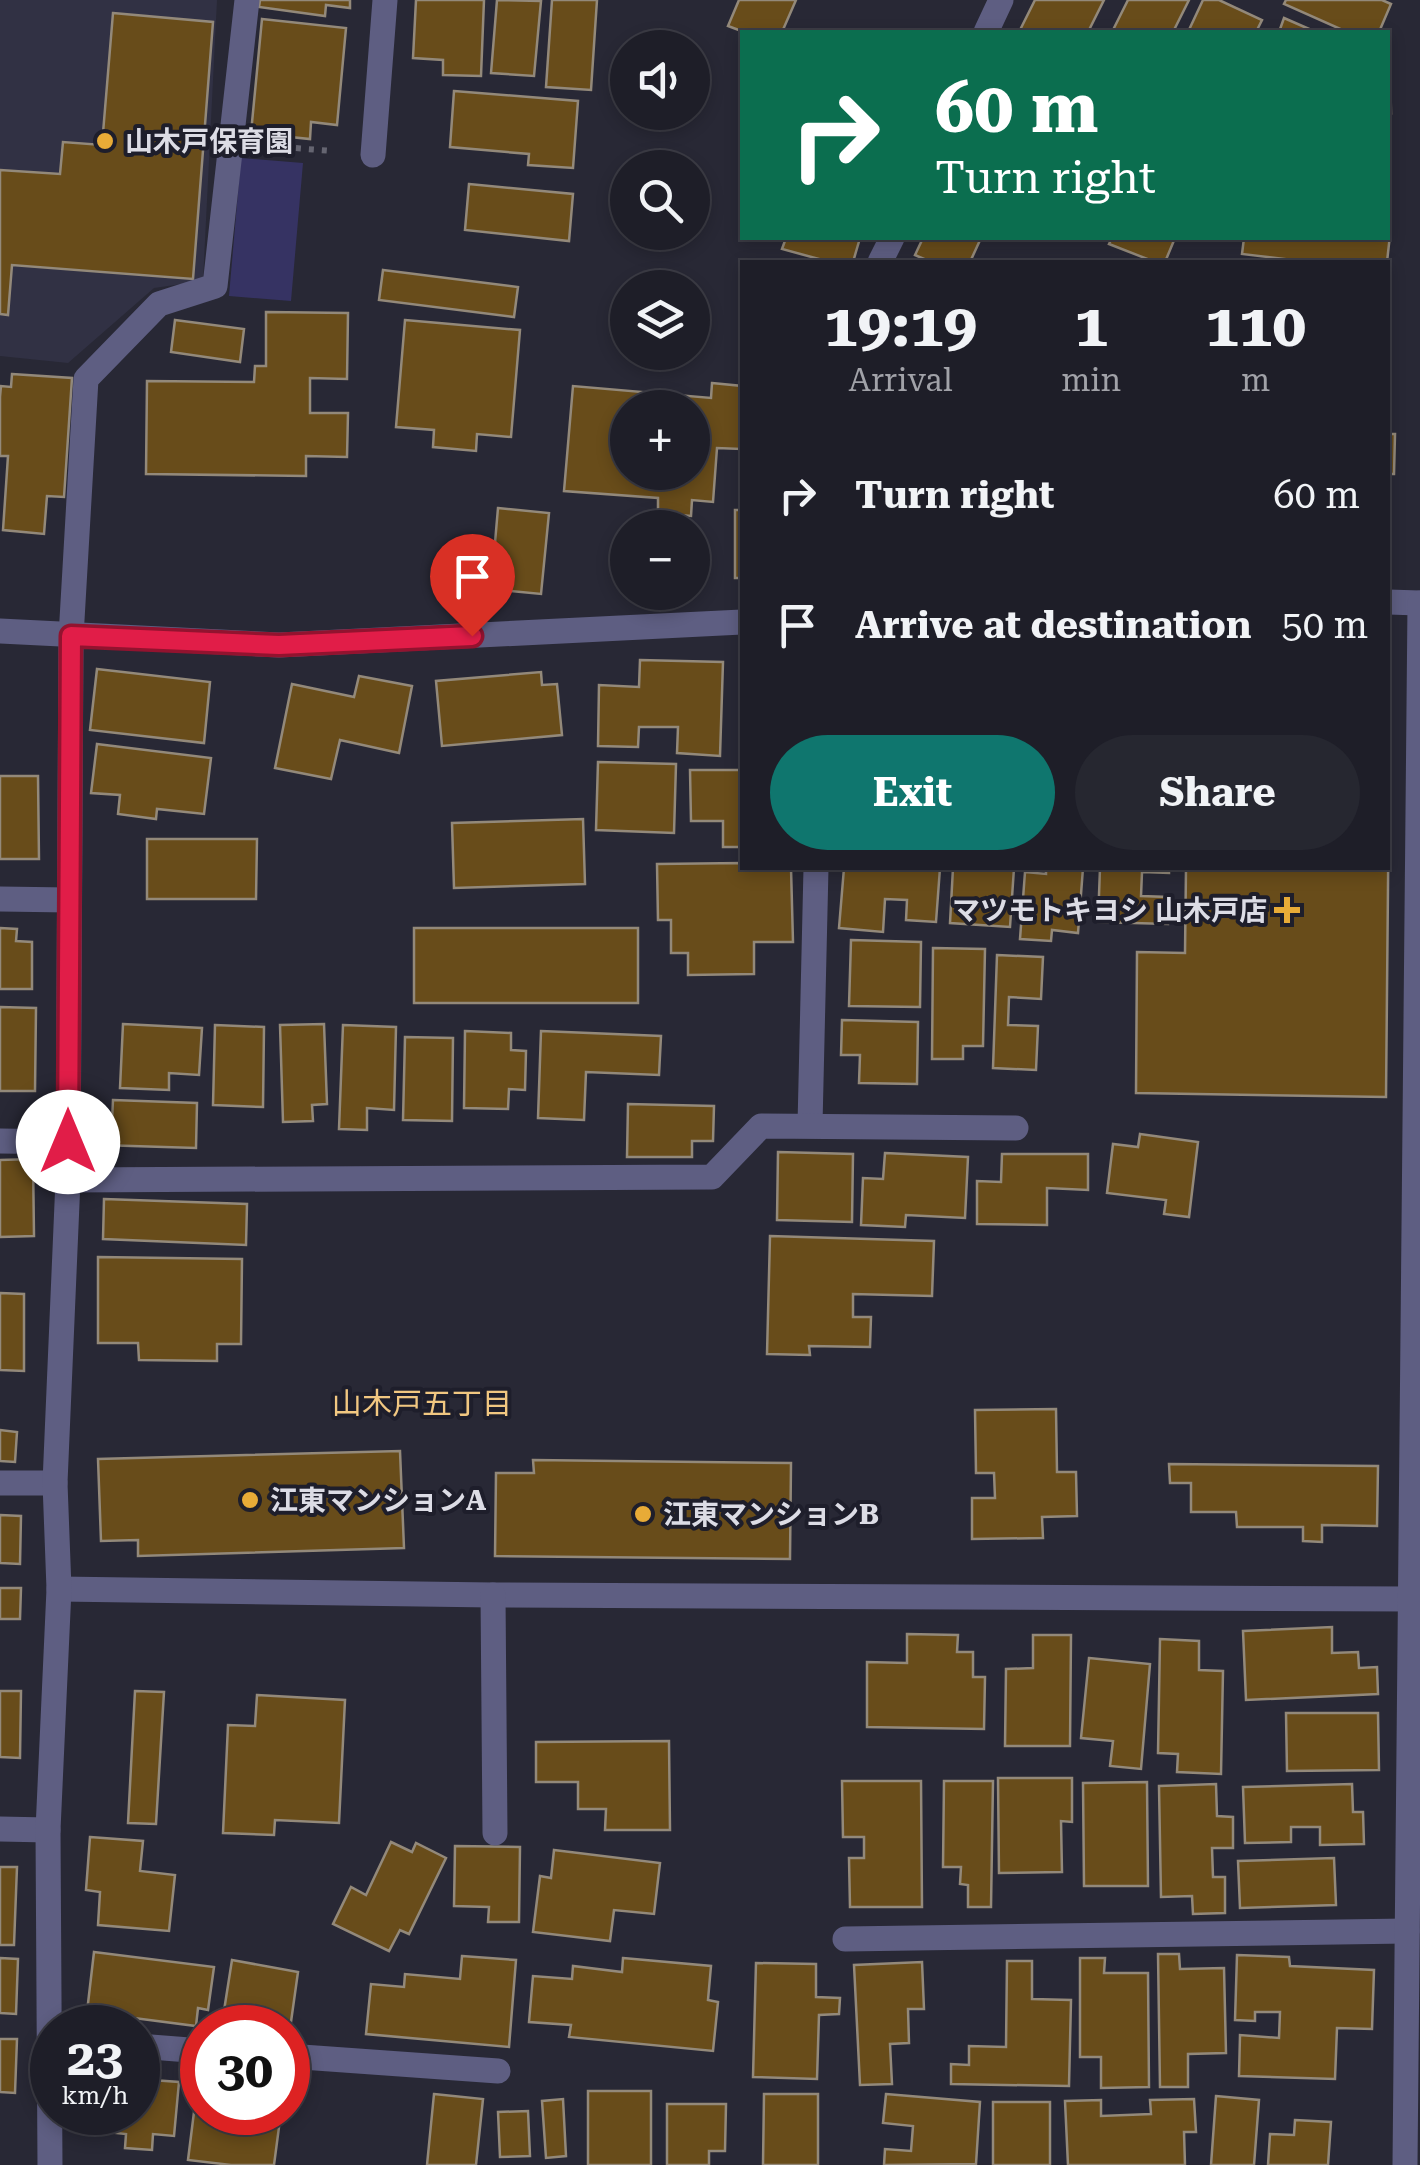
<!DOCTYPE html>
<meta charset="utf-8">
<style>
:root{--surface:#1e1e28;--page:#262730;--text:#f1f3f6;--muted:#a1a2a8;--line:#3c3c45;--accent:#0f766e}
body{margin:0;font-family:"Roboto Serif","Noto Sans JP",serif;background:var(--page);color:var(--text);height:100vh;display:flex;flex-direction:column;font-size:38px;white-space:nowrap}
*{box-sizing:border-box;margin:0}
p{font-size:32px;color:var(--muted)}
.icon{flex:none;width:55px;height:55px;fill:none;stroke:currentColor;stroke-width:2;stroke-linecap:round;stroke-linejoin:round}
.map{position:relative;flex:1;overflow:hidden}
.drawer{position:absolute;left:740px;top:260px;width:650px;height:610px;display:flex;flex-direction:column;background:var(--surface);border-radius:0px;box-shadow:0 5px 15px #0003,0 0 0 2px var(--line)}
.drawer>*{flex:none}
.guide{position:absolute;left:740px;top:30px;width:650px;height:210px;border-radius:0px;box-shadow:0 5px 15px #0003,0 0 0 2px var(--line);background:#0b6e4f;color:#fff;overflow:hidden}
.fabs{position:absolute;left:610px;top:30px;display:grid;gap:20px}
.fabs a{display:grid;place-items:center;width:100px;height:100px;border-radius:50%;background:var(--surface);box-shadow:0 5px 15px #0003,0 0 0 2px var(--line);font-size:50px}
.speed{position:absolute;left:30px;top:2005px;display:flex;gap:20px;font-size:50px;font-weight:700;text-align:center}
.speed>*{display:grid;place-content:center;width:130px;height:130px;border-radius:50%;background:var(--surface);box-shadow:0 5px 15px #0003,0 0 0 2px var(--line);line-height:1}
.speed small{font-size:25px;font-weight:400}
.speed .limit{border:15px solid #d22;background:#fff;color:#111}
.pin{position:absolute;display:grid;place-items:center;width:85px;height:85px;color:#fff;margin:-102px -42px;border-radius:50% 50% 50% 0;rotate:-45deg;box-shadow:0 0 10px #0007}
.pin .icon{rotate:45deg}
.me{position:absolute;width:110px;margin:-55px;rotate:0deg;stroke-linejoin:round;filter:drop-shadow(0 0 8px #0008)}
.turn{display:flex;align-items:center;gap:35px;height:210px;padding:0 30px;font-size:45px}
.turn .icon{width:130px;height:130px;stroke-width:2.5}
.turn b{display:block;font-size:70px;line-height:85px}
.eta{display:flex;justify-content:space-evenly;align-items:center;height:170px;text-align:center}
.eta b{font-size:60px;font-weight:700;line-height:70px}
.action{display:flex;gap:20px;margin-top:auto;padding:20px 30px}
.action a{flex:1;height:115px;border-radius:60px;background:var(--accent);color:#fff;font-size:40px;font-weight:700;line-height:115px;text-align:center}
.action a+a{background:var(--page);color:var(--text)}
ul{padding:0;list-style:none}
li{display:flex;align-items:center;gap:30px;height:130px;padding:0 30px}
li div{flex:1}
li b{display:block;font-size:38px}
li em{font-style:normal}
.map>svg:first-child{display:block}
.built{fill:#313144}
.green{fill:#363363}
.building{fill:#684c1a;stroke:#93897a;stroke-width:2.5;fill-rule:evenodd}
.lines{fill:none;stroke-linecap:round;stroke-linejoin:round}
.path{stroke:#656571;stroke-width:6;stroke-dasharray:5 8;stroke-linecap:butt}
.street{stroke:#5e5e82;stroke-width:25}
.route-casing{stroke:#92132f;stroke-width:25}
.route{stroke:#e11d48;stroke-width:18}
.poi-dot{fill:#e8ab37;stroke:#1e1e2b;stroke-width:4}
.labels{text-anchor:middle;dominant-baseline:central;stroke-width:8;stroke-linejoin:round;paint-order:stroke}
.poi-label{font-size:28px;font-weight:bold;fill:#dcdce5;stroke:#1e1e2b;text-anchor:start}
.neighbourhood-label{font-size:30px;fill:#f1c781;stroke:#1e1e2b}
</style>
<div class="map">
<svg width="1420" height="2165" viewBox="0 0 1420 2165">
<rect width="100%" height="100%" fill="#282835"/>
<polygon class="built" points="0,0 217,0 203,281 154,288 68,363 0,356"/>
<polygon class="green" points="241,158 303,163 291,301 229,296"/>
<g class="building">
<polygon points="260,0 350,0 350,8 326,5 325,16 259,7"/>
<polygon points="416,0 484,0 481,76 443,75 443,60 413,58"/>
<polygon points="497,0 541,1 534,76 491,73"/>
<polygon points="552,0 597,0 591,90 546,87"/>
<polygon points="739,0 796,0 782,32 744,32 728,26"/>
<polygon points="1035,0 1104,0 1088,32 1019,32"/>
<polygon points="1128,0 1189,0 1173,32 1112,32"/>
<polygon points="1203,0 1219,0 1262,20 1256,32 1188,32"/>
<polygon points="1286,0 1382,0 1391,4 1379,32 1347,32 1284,4"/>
<polygon points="113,13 213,22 193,279 12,265 8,315 0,314 0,170 60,174 63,142 102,145"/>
<polygon points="1284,18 1316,32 1279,32"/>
<polygon points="262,19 346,28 337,125 311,122 310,139 251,133"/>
<polygon points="1388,64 1390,65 1391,113 1388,112"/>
<polygon points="454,91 578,101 573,168 528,165 529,154 450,147"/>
<polygon points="469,184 573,194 569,241 465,230"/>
<polygon points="1388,235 1390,235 1387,262 1309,262 1242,254 1244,238 1388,238"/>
<polygon points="786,238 860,238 853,262 830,262 782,249"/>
<polygon points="923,238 981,238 970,262 931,262 915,255"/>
<polygon points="1112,238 1175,238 1165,262 1155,262 1109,244"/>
<polygon points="383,270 518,287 514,317 379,300"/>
<polygon points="266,312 348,313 347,379 310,378 310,413 348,413 347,457 306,456 306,476 146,474 147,381 254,382 255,366 266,366"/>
<polygon points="175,320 244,329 240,362 171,352"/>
<polygon points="405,320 520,330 511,437 477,434 476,451 433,447 434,430 396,427"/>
<polygon points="12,374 72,378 64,497 47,496 44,534 3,530 8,456 0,456 0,397 1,386 11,387"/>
<path d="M 712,383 L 742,386 L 741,449 L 717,448 L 713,502 L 692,500 L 691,516 L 658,513 L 658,498 L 564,491 L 573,386 L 711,398 ZM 628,408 L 692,408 L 692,472 L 628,472 Z"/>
<polygon points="1388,434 1395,434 1394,474 1388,474"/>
<polygon points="498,508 549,513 541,594 491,589"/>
<rect x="735" y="510" width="7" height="68"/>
<polygon points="640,660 723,662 720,756 677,753 678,727 639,727 638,747 598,746 599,685 639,687"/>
<polygon points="97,669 210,682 204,743 90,730"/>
<polygon points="541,672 542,685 557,684 562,735 442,746 436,681"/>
<polygon points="359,676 412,686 399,753 340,740 331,779 275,768 292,684 354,697"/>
<polygon points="97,744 211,758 204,814 157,809 156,819 118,814 120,795 91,793"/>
<polygon points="598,762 676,764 674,833 596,830"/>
<polygon points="690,770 742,770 742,847 723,847 723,821 691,821"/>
<polygon points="0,776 38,776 39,859 0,859"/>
<polygon points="1388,780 1389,780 1386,1097 1136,1093 1137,952 1185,953 1186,868 1388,868"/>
<polygon points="583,819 585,884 454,888 452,823"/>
<polygon points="147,839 257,839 256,899 147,899"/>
<polygon points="742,863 742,868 791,868 793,942 754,942 754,974 688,975 688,953 671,953 671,920 658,920 657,864"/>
<polygon points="844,868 940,868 936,922 906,920 907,900 885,899 883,932 839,928"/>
<polygon points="953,868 1014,868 1010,927 950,923"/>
<polygon points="1046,868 1083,868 1078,933 1052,930 1051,941 1020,939 1025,872 1046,874"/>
<polygon points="1100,868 1169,868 1169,873 1142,872 1141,896 1169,897 1168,924 1098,922"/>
<polygon points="0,928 17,929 16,941 32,942 32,989 0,989"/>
<rect x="414" y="928" width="224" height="75"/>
<polygon points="851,940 921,942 920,1007 849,1006"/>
<polygon points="933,948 985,949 983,1046 963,1046 963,1059 932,1059"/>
<polygon points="997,955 1043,957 1041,999 1009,997 1008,1025 1038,1026 1036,1070 993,1068"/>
<polygon points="0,1007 36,1008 35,1091 0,1091"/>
<polygon points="842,1020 918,1022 917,1084 859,1083 860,1055 841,1055"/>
<polygon points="123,1024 202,1028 199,1075 169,1073 169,1090 120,1088"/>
<polygon points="324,1024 327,1104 312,1105 313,1121 283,1122 280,1025"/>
<polygon points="215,1025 264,1027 263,1107 213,1105"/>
<polygon points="343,1025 396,1027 394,1110 367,1108 367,1130 339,1129"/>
<polygon points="465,1031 511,1033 511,1050 526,1051 525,1090 509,1089 508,1109 464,1108"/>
<polygon points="541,1031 661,1036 659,1075 586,1072 584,1120 538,1118"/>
<polygon points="405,1037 453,1038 452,1121 403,1120"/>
<polygon points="113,1100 197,1103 196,1148 100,1145 101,1120 112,1121"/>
<polygon points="628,1104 714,1106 713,1141 692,1141 692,1157 627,1157"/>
<polygon points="1140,1134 1198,1142 1189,1217 1164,1214 1166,1200 1107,1193 1113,1144 1138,1147"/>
<polygon points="778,1152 853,1154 852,1222 777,1220"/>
<polygon points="885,1153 968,1157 965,1218 906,1215 905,1227 861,1225 863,1178 883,1179"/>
<polygon points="1002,1154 1088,1154 1088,1190 1047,1188 1047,1225 977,1224 977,1181 1001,1182"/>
<polygon points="33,1159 34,1236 0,1237 0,1160"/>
<polygon points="104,1199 247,1204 246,1245 103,1239"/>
<polygon points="770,1236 934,1241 932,1296 853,1294 853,1317 871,1317 870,1347 809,1346 810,1355 767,1354"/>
<polygon points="98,1257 242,1259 241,1344 217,1344 217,1361 139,1360 138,1343 98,1343"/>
<polygon points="0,1293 24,1294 24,1371 0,1370"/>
<polygon points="1056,1409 1057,1472 1076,1472 1077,1516 1042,1517 1043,1538 972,1539 972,1498 995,1498 994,1473 976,1473 975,1410"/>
<polygon points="0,1430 17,1432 15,1462 0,1461"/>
<polygon points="400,1451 404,1548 138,1556 138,1540 101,1541 98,1459"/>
<polygon points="533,1460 791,1463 790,1559 495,1556 496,1473 534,1473"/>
<polygon points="1169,1464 1378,1466 1377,1526 1322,1525 1322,1542 1303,1541 1303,1527 1237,1527 1236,1512 1191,1512 1191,1483 1170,1483"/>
<polygon points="0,1515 21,1516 20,1564 0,1563"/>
<polygon points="0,1588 21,1588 20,1619 0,1619"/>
<polygon points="1332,1627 1332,1653 1358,1652 1359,1668 1377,1667 1378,1694 1246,1700 1243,1631"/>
<polygon points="907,1634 958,1635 957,1652 973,1652 973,1677 985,1677 984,1729 867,1727 867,1662 907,1663"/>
<polygon points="1033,1635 1071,1635 1070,1746 1005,1746 1006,1669 1033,1668"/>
<polygon points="1160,1639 1199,1641 1199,1670 1223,1671 1221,1774 1177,1772 1178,1754 1158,1753"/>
<polygon points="1089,1658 1150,1664 1141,1769 1110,1766 1113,1741 1081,1738"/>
<polygon points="0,1691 21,1691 20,1758 0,1757"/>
<polygon points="135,1691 164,1692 156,1824 128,1823"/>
<polygon points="257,1695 345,1700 339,1823 275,1820 274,1835 223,1833 228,1725 255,1726"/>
<polygon points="1286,1713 1378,1713 1379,1770 1287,1771"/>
<polygon points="669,1741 670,1830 605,1830 606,1809 578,1809 578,1782 536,1782 536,1742"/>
<polygon points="998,1778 1072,1778 1072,1822 1061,1821 1062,1872 999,1873"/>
<polygon points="842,1781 921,1781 922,1907 850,1907 849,1858 864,1858 864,1837 843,1837"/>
<polygon points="944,1781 993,1781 991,1907 968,1907 968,1885 960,1884 961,1867 943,1867"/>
<polygon points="1147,1782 1148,1886 1084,1886 1083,1783"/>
<polygon points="1216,1784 1217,1816 1233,1817 1233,1848 1212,1848 1213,1877 1225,1877 1225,1913 1193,1914 1192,1896 1161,1897 1159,1786"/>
<polygon points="1352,1784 1353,1812 1363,1812 1364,1844 1320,1845 1320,1827 1291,1827 1291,1842 1245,1843 1243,1787"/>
<polygon points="90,1837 143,1841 140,1871 175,1875 169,1931 98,1925 100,1892 86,1890"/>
<polygon points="391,1842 412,1852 416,1843 446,1858 409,1934 400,1930 389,1951 333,1924 351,1887 366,1895"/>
<polygon points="455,1846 520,1847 519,1922 488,1922 489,1907 454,1906"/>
<polygon points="554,1850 660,1863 654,1914 614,1910 610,1941 533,1932 540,1876 551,1878"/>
<polygon points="1334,1858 1336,1905 1240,1908 1238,1861"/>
<polygon points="0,1867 17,1867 14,1945 0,1945"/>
<polygon points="94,1952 214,1967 208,2010 198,2008 196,2026 87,2012"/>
<polygon points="1158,1954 1179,1954 1180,1969 1224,1968 1226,2053 1188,2054 1188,2087 1160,2087"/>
<polygon points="1237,1955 1289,1957 1290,1966 1374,1970 1372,2029 1337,2028 1335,2079 1239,2076 1240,2035 1279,2038 1280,2012 1255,2012 1255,2021 1235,2020"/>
<polygon points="462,1956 516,1960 509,2047 366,2034 371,1984 404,1987 405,1974 460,1979"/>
<polygon points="0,1958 18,1959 16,2014 0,2013"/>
<polygon points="623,1958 711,1966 708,2000 718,2002 713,2051 569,2037 571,2025 529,2022 533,1976 572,1979 573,1966 622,1972"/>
<polygon points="1080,1958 1105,1958 1104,1973 1148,1973 1149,2087 1101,2088 1101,2057 1080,2057"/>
<polygon points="232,1960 298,1972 290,2029 223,2017"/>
<polygon points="1007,1961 1032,1961 1032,1999 1071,2000 1069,2086 951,2084 951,2064 969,2065 969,2046 1006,2047"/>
<polygon points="922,1962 924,2009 908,2009 909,2043 890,2044 892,2084 860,2085 854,1965"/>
<polygon points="756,1963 816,1964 816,1997 840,1998 839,2014 819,2015 817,2079 753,2077"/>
<polygon points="0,2039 17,2039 15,2093 0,2092"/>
<polygon points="138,2079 179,2082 174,2136 153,2134 152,2150 125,2148 126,2134 87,2130 88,2112 138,2112"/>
<polygon points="198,2080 202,2081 202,2112 281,2112 274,2165 231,2165 188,2160"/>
<rect x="588" y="2091" width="63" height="74"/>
<polygon points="434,2094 483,2099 476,2165 427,2165"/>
<polygon points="764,2094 818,2094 818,2165 763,2165"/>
<polygon points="886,2094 980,2102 976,2164 884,2165 885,2149 911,2151 913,2126 883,2123"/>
<polygon points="1216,2096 1259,2100 1254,2165 1211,2165"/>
<polygon points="563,2099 566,2156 546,2158 542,2101"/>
<polygon points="1194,2099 1196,2132 1184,2132 1185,2165 1068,2165 1065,2101 1101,2100 1101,2116 1151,2114 1150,2100"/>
<rect x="993" y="2102" width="57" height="63"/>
<polygon points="667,2104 726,2104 725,2151 709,2151 709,2165 667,2165"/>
<polygon points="528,2111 530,2156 500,2157 498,2112"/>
<polygon points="1295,2120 1331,2122 1328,2165 1268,2165 1270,2134 1294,2135"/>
</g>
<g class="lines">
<polyline class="path" points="270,146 332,151"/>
<g class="street">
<polyline points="986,32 1001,0"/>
<polyline points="373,155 385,0"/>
<polyline points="880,262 892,238"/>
<polyline points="1388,602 1420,603"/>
<polyline points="0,631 279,645 742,622"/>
<polyline points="0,899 69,900"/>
<polyline points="810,1125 816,868"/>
<polyline points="0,1141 68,1142"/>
<polyline points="68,1180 712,1177 761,1126 1016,1128"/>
<polyline points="0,1483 55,1483"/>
<polyline points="59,1589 493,1595 1412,1599"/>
<polyline points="493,1595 495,1833"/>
<polyline points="0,1829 48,1830"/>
<polyline points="845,1939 1407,1931"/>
<polyline points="138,2046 202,2051"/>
<polyline points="288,2056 498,2071"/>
<polyline points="50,2165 48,1830 59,1589 55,1483 68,1180 71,637 86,379 159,304 215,286 247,0"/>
<polyline points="1405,2165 1420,603"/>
</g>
</g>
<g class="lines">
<defs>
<polyline id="route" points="68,1142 71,636 279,645 472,636"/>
</defs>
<use href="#route" class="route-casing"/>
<use href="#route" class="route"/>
</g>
<g class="poi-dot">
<circle cx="105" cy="141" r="10"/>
<path d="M1282 895h10v10h10v10h-10v10h-10v-10h-10v-10h10z"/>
<circle cx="250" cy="1500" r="10"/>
<circle cx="643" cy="1514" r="10"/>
</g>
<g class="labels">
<g class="poi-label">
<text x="125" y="141">山木戸保育園</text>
<text x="1267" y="910" text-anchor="end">マツモトキヨシ 山木戸店</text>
<text x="270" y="1500">江東マンションA</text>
<text x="663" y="1514">江東マンションB</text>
</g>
<g class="neighbourhood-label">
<text x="422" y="1403">山木戸五丁目</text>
</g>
</g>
</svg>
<div class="fabs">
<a><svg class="icon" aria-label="sound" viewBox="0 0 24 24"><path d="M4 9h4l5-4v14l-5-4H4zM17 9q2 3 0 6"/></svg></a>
<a><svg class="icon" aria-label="search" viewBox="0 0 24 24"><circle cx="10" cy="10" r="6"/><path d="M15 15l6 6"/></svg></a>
<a><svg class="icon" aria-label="layers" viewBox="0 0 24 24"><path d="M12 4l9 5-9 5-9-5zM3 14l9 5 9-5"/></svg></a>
<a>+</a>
<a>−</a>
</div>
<div class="speed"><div>23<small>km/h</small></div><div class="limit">30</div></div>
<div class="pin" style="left:472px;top:636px;background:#d93025"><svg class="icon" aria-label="arrive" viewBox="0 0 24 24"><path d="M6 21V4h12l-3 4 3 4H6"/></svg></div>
<svg class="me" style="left:68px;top:1142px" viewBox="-20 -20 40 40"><circle r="19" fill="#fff"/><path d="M0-13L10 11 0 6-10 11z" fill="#e11d48"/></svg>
<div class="guide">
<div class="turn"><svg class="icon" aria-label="right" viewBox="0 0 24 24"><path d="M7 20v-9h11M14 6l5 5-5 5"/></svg><div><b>60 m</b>Turn right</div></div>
</div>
<section class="drawer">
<div class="eta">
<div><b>19:19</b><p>Arrival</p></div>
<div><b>1</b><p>min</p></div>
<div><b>110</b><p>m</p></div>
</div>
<ul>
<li><svg class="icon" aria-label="right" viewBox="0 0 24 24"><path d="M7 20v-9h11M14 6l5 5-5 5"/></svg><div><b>Turn right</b></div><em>60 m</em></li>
<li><svg class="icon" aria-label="arrive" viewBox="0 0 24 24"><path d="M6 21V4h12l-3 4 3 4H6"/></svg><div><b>Arrive at destination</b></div><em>50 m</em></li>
</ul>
<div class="action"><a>Exit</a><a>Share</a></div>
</section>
</div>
